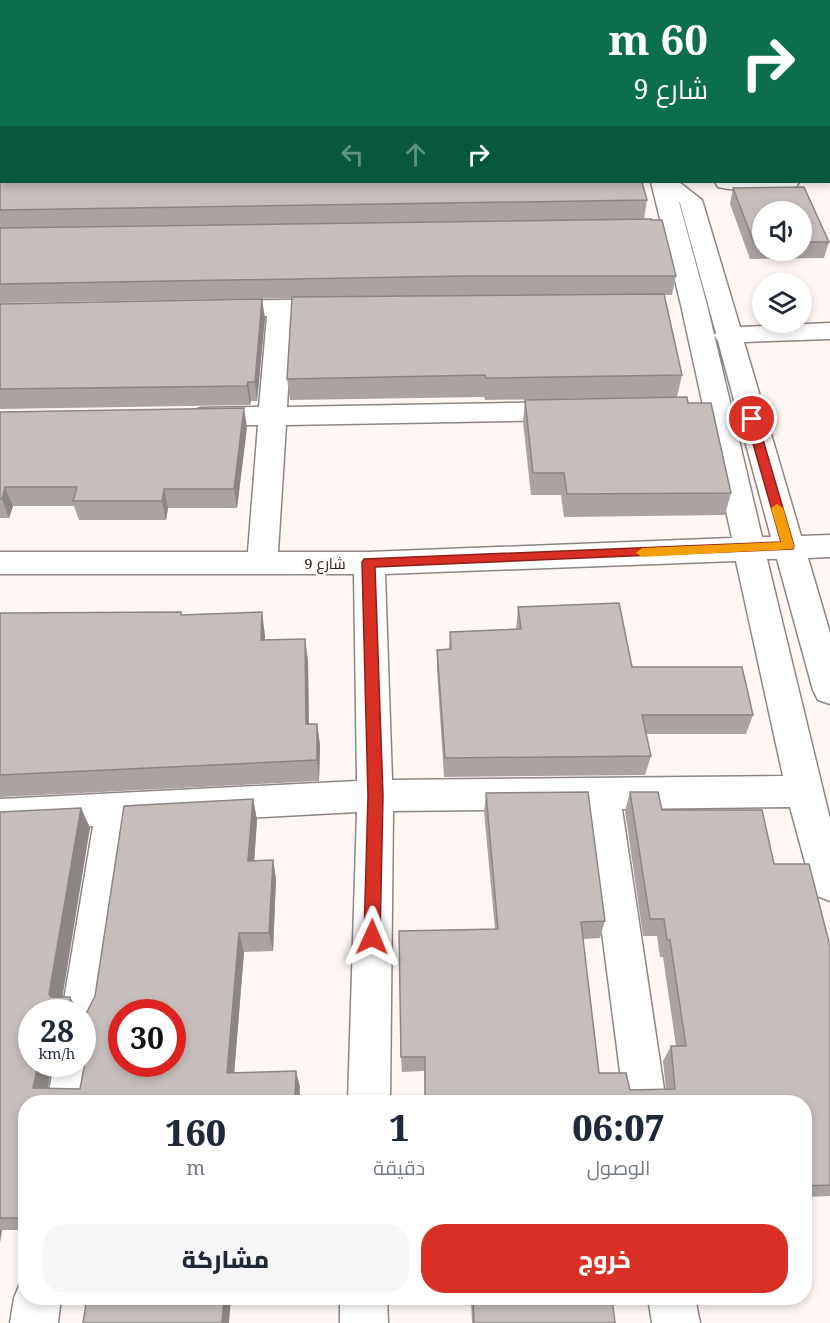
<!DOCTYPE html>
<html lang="ar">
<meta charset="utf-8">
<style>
:root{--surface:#fff;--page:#f6f6f7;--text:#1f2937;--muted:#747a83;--accent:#d93025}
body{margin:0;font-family:"Noto Serif",Cairo,serif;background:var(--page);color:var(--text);direction:rtl;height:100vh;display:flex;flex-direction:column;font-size:22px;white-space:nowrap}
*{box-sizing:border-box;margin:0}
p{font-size:20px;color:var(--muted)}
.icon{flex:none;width:33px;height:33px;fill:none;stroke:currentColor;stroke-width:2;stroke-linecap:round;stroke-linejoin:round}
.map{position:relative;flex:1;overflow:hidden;direction:ltr}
.panel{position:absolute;left:18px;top:1095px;width:794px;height:210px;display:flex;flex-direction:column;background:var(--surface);border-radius:24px;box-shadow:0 3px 9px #0003;direction:rtl}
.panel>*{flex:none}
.banner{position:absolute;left:0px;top:0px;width:831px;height:183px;box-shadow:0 3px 9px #0003;direction:rtl;background:#0b6e4f;color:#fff;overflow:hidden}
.buttons{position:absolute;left:752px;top:201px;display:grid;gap:12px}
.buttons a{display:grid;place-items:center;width:60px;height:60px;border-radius:50%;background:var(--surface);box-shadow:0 3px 9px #0003;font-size:30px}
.speed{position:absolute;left:18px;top:999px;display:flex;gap:12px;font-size:30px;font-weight:700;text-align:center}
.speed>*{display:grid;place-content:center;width:78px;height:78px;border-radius:50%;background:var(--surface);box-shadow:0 3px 9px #0003;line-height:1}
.speed small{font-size:15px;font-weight:400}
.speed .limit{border:9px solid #d22;background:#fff;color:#111}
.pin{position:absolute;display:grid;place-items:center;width:51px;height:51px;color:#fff;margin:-26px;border:3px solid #fff;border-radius:50%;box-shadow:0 2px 6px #0007}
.me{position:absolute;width:66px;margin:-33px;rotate:1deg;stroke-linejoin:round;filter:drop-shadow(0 0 4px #0008)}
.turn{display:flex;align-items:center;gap:21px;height:126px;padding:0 24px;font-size:27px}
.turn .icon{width:78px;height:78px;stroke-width:2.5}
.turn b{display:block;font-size:42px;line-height:51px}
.lanes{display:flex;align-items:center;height:57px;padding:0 24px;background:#0003;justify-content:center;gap:30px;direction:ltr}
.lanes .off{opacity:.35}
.eta{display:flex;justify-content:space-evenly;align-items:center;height:102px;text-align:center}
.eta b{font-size:36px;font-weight:800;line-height:42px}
.primary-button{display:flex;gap:12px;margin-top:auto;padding:12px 24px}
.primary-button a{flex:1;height:69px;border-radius:24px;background:var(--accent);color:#fff;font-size:24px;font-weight:800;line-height:69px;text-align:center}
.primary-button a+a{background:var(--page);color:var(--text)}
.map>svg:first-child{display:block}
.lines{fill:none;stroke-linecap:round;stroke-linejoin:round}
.minor-casing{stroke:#8d8682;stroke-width:3}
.minor{fill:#fff;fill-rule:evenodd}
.wall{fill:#aaa3a1;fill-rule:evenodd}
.shaded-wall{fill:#8b8583}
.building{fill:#c6bebb;stroke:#8b8583;stroke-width:1.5;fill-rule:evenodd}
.route{fill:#d93025;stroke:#8d1f18;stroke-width:1.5}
.slow{fill:#f59e0b}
.labels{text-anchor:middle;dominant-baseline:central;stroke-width:5;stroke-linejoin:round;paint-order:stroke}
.street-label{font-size:15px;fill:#221f1e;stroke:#fef7f3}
</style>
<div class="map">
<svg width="830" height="1323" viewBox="0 0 830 1323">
<rect width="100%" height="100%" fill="#fef7f3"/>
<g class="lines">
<defs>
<g id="minor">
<rect x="615" y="0" width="18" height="2"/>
<rect x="0" y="121" width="2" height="12"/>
<rect x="0" y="147" width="2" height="14"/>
<path d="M 651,182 L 679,182 L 702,200 L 740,327 L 830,323 L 830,339 L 744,342 L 801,536 L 830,535 L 830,557 L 808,558 L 830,633 L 830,704 L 818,700 L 813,690 L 777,559 L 767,559 L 830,819 L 830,901 L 817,896 L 811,884 L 790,807 L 622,809 L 666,1102 L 624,1102 L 586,809 L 393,811 L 390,1102 L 348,1102 L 357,812 L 130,824 L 102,1013 L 96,1027 L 82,1033 L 82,1012 L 62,1012 L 93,826 L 0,831 L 0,799 L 357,781 L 354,574 L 0,574 L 0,552 L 248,552 L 258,425 L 201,426 L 191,423 L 187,417 L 191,411 L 201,408 L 259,407 L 267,316 L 218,317 L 209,314 L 205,309 L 209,304 L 218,301 L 337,299 L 346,302 L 350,307 L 346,312 L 292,315 L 287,407 L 569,402 L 579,405 L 583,411 L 579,417 L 569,420 L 286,425 L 278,552 L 369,552 L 732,538 L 681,305 ZM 679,202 L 680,203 L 716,333 L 714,335 L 718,341 L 771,537 L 762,537 L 707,305 ZM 736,561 L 783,776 L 392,780 L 385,574 Z"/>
<path d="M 715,182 L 799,182 L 796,187 C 773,192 741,192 718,187 Z"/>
<polygon points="82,1046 90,1049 96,1064 89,1102 47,1102 54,1064 82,1064"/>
<polygon points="26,1280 26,1298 61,1298 58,1323 10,1323 14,1298 21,1281"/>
<polygon points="340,1298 387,1298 388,1323 340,1323"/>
<polygon points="648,1298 695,1298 700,1323 652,1323"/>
</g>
</defs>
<use href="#minor" class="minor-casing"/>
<use href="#minor" class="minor"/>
</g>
<g class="wall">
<polygon points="0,0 2,2 2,102 0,102"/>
<polygon points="0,157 647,200 644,219 676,276 672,295 664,295 682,375 677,397 485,400 484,397 290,400 287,379 292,298 0,303"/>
<path d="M 804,187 L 829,242 L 824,258 L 750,259 L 730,204 L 733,188 ZM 762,212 L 801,212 L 801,250 L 762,250 Z"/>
<polygon points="0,304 265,318 257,401 251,401 250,405 0,409"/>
<polygon points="525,400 688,403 731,493 725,515 564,517 561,495 531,495 523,422"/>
<polygon points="0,412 247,427 237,508 168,508 166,520 79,520 74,506 13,506 9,518 0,518"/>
<polygon points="518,607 632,667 753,715 746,734 646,734 651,756 645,775 444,777 437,670 437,650 449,649 450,632 516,630"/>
<polygon points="0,613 182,615 265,635 265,640 305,639 308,661 309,724 317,724 320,745 319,781 0,797"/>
<polygon points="630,792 662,810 774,864 830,946 830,1196 804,1197 804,1102 425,1102 424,1071 402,1072 401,1057 495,929 484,812 486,793 605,921 600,938 583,939 599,1073 630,1090 666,1090 663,1061 671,1046 676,1046 663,957 660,957 657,936 643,936 625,811"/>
<polygon points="253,799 257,820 254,860 273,860 276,879 273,951 244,952 234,1073 300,1087 299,1102 26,1102 26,1230 2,1230 0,1242 0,812 81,808 90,828 32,1012 32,1064 52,1064 48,1088 80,1089 88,1047 82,1045 82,1014 87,1012"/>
<polygon points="471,1298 612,1298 615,1323 472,1323"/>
</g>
<g class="shaded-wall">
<polygon points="262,299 265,318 257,401 255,382"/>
<polygon points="248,382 251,401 250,405 247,386"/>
<polygon points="244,408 247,427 237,508 234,489"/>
<polygon points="5,487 13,506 9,518 2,499"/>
<polygon points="164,489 168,508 166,520 162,501"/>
<polygon points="262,612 265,635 265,663 261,640"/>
<polygon points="305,639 308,661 309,746 306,724"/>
<polygon points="317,724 320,745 319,781 317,760"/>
<polygon points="253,799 257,820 253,880 248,861"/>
<polygon points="81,808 90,828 60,1012 49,994"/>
<polygon points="273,860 276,879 273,951 269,933"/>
<polygon points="239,933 244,952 233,1088 227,1073"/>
<polygon points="70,997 79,1012 71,1012"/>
<polygon points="38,1064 52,1064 45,1102 33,1088"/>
<polygon points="296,1071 300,1087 299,1102 295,1102"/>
<polygon points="0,1229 2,1230 0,1242"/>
<polygon points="224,1298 231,1298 229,1323 222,1323"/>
</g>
<g class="building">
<polygon points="0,0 598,0 599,2 2,2 2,86 0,86"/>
<polygon points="778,0 830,0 830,68 830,2 776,2"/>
<polygon points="2,156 2,182 642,182 647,200 0,210 0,157"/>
<polygon points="804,187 829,242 801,242 801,212 762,212 762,243 754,243 733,188"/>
<polygon points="651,219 651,220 662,220 676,276 465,276 0,284 0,228"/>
<polygon points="664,294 682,375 486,378 485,375 287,379 292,297"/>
<polygon points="262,299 255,382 248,382 247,386 0,389 0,304"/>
<polygon points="687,397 688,403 711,403 731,493 567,494 564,473 533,473 525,400"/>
<polygon points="244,408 234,489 164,489 162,501 73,501 77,487 5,487 2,499 0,499 0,412"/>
<polygon points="619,603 632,667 742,667 753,715 642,715 651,756 445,758 437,650 451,649 450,632 521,629 518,607"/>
<polygon points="181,612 181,615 262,612 261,640 305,639 306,724 317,724 317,760 0,775 0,613"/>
<polygon points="588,792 605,921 581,922 599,1073 626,1073 630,1090 675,1089 671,1046 686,1046 670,940 667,940 664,919 650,919 630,792 658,792 662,810 762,810 774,864 809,864 830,946 830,1185 804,1186 804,1102 425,1102 425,1057 401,1057 399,931 498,929 486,793"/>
<path d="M 253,799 L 248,861 L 273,860 L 269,933 L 239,933 L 227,1073 L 296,1071 L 295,1102 L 26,1102 L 26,1218 L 0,1218 L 0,812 L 81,808 L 49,994 L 51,997 L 70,997 L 71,1012 L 32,1012 L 32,1064 L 38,1064 L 33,1088 L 80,1089 L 88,1047 L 82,1033 L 82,1014 L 87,1012 L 95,996 L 124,806 ZM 122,1012 L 172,1012 L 172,1064 L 122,1064 Z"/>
<polygon points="87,1298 224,1298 222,1323 83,1323"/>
<polygon points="473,1298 612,1298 615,1323 474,1323"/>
</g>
<polygon class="route" points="752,415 757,419 794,546 793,549 375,567 383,796 380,937 378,943 372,945 366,943 364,937 368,796 362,562 364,559 781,542 746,419"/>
<polygon class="slow" points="777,504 783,508 794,546 793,549 642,557 636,553 642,548 781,542 771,508"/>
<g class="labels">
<g class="street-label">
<text x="325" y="563">شارع 9</text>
</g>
</g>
</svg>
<div class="buttons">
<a><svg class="icon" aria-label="sound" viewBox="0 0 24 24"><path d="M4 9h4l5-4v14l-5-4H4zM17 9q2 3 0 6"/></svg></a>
<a><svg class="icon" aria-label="layers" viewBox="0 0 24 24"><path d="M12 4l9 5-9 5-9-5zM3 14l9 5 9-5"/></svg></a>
</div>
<div class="speed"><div>28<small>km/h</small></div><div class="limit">30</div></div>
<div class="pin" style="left:752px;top:419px;background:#d93025"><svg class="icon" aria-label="arrive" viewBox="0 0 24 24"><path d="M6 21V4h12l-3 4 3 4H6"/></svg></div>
<svg class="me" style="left:372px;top:937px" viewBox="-20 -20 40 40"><path d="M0-17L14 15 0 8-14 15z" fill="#d93025" stroke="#fff" stroke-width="4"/></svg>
<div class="banner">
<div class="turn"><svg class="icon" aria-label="right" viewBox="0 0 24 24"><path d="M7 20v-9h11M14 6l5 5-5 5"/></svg><div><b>60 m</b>شارع 9</div></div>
<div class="lanes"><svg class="icon off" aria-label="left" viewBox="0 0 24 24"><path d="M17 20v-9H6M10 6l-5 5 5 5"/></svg><svg class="icon off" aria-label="ahead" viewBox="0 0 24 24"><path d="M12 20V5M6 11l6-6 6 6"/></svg><svg class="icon" aria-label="right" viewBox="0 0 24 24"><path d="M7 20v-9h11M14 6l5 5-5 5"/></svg></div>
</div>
<section class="panel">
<div class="eta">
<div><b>06:07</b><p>الوصول</p></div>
<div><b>1</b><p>دقيقة</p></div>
<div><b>160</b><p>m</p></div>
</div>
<div class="primary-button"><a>خروج</a><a>مشاركة</a></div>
</section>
</div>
